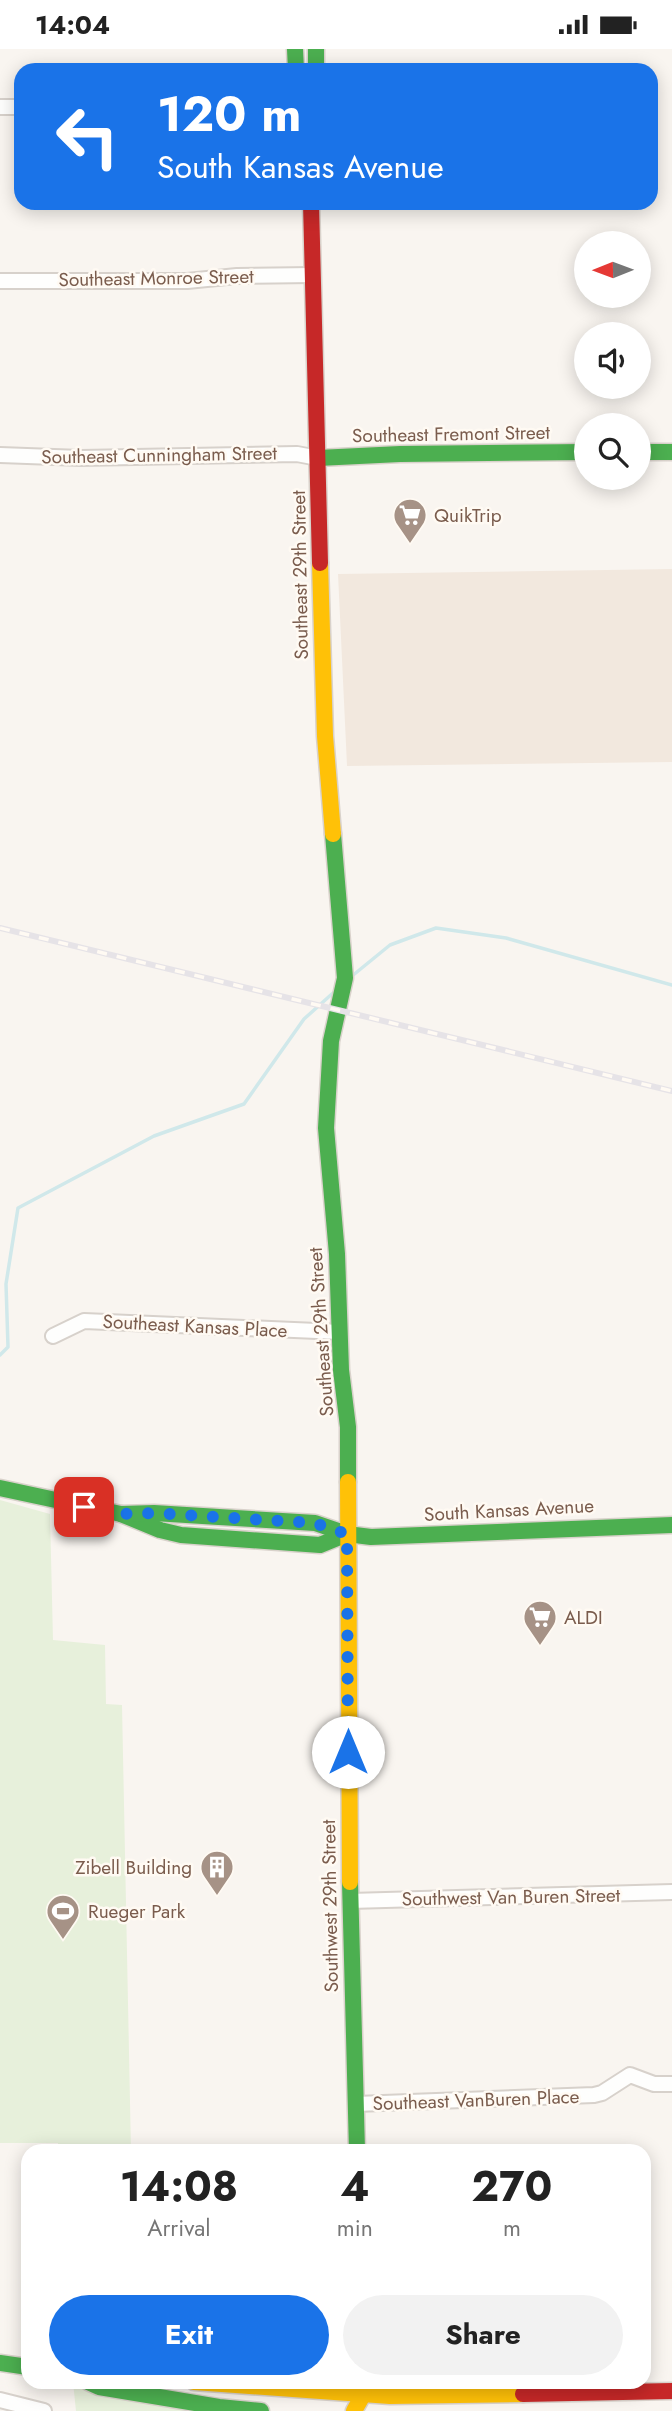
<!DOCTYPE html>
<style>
:root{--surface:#fff;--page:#f2f2f2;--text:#222;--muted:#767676;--accent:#1a73e8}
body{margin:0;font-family:Jost,sans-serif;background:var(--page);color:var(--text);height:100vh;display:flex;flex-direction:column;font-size:26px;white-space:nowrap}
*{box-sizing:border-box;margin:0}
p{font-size:23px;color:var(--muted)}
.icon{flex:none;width:38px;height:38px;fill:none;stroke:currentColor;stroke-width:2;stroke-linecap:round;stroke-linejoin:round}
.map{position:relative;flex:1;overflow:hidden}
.drawer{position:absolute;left:21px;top:2095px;width:630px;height:245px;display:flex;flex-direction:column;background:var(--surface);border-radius:21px;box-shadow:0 4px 18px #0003}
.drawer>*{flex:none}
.hud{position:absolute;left:14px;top:14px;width:644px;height:147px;border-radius:21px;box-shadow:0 4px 18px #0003;background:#1a73e8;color:#fff;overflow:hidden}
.needle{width:46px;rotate:269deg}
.buttons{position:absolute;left:574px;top:182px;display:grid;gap:14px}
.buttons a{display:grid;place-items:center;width:77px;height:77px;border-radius:50%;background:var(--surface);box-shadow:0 4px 18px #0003;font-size:35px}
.pin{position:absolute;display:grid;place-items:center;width:60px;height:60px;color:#fff;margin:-30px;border-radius:14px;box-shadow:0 4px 10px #0006}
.me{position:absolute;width:77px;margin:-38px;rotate:0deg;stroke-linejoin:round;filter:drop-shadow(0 0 5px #0008)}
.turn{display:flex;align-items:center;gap:24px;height:147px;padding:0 28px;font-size:32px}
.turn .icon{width:91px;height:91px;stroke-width:2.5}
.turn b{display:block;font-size:49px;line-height:60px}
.eta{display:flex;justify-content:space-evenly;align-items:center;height:119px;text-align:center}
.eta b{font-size:42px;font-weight:700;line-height:49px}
.button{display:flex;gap:14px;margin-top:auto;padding:14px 28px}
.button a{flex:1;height:80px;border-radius:42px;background:var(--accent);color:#fff;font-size:28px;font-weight:700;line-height:80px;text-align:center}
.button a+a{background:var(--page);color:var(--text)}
.status{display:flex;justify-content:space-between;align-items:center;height:49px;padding:0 35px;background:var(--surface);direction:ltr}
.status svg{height:19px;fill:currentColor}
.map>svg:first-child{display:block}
.residential{fill:#f2e8de}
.green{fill:#e7f0db}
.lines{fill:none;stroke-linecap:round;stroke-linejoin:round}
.stream{stroke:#d0e8ea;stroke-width:3.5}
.street-casing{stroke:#d7d1cb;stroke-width:18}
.fast-casing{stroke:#d9d2cb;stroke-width:19}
.slow-casing{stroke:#d9d2cb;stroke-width:19}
.jam-casing{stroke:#d9d2cb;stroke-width:19}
.street{stroke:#fefefd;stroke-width:14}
.fast{stroke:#4caf50;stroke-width:16}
.slow{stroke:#ffc107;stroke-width:16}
.jam{stroke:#c62828;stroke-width:16}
.rail-casing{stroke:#e6e3e7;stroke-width:6}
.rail{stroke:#fffaf3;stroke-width:3.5;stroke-dasharray:10;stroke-linecap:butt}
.route{stroke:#1a73e8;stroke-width:12;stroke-dasharray:0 21.6}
.labels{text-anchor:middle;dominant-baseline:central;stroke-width:5;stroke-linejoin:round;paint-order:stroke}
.street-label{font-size:19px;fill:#7a5c4d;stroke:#fffaf3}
.poi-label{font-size:19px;fill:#7a5c4d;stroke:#fffaf3;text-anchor:start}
</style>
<div class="status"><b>14:04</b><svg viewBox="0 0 49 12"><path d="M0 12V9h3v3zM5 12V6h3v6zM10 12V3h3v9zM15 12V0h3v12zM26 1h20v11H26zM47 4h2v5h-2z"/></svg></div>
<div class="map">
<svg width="672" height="2362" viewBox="0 0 672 2362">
<rect width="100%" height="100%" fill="#f9f5f0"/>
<polygon class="residential" points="672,520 672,713 347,717 338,525"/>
<g class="green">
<polygon points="0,1451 50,1465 53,1591 105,1596 106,1655 122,1656 131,2102 58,2102 58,2094 0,2094"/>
<polygon points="73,2333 101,2333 232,2362 76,2362"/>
</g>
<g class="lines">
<g class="stream">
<polyline points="352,927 390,896 436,879 506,889 672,936"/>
<polyline points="0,1306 8,1298 6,1235 18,1159 154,1087 244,1055 304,970 333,944"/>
</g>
<defs>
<g id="street">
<polyline points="0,58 21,58"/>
<polyline points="0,232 187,232 237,227 313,226"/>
<polyline points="0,406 81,409 297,405 318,409"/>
<polyline points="53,1287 84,1272 340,1283"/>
<polyline points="350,1852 672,1843"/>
<polyline points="356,2055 594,2046 602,2044 630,2026 654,2035 672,2035"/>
<polyline points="0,2351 44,2362"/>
</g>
<g id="fast">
<polyline points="295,0 296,21"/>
<polyline points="316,0 316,21"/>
<polyline points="639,403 672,403"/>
<polyline points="318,409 400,405 586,403"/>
<polyline points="333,785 345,929 331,992 326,1079 337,1205 341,1321 348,1378 348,1433"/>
<polyline points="0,1439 121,1465 160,1481 181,1486 320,1496 347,1485"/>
<polyline points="121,1465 154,1464 315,1474 347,1485 371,1488 672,1476"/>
<polyline points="350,1833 357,2102"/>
<polyline points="0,2314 28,2318"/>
<polyline points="88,2333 99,2338 219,2358 261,2362"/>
</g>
<g id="slow">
<polyline points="320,514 325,687 333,785"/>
<polyline points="348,1433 350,1833"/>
<polyline points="194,2333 390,2347 523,2345"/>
<polyline points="354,2362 363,2346 364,2333"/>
</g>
<g id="jam">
<polyline points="311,154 320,514"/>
<polyline points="523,2345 672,2342"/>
</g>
</defs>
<use href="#street" class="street-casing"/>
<use href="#fast" class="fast-casing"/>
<use href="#slow" class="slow-casing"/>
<use href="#jam" class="jam-casing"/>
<use href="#street" class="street"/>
<use href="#fast" class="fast"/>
<use href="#slow" class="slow"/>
<use href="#jam" class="jam"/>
<defs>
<polyline id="rail" points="0,879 672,1042"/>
</defs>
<use href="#rail" class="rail-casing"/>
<use href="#rail" class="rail"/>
</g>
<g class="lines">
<polyline class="route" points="84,1458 121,1465 153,1464 314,1474 347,1485 348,1703"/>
</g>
<defs>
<symbol id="supermarket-pin" viewBox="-11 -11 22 30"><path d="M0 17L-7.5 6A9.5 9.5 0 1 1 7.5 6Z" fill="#a69286" stroke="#fffaf3"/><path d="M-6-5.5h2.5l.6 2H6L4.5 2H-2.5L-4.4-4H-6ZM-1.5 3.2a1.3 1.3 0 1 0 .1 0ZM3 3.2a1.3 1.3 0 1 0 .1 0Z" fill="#fff"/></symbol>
<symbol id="building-pin" viewBox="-11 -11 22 30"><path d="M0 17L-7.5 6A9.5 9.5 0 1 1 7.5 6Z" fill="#a69286" stroke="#fffaf3"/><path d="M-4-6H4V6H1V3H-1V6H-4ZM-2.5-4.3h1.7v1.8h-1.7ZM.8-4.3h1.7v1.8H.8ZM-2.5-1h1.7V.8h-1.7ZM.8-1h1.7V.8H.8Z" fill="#fff"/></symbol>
<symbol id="stadium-pin" viewBox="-11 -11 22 30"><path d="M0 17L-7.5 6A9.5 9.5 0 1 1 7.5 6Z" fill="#a69286" stroke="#fffaf3"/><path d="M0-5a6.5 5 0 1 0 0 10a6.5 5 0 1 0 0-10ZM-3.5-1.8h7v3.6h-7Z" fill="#fff"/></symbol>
</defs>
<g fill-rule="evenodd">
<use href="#supermarket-pin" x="391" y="447" width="38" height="52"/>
<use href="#supermarket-pin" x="521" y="1549" width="38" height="52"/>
<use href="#building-pin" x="198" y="1799" width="38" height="52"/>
<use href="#stadium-pin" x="44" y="1843" width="38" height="52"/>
</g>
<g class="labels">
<g class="street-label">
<text transform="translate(156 229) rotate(-1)">Southeast Monroe Street</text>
<text transform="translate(451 385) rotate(-1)">Southeast Fremont Street</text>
<text transform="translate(159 406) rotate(-1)">Southeast Cunningham Street</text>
<text transform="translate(300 526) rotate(-91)">Southeast 29th Street</text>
<text transform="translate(195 1277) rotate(3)">Southeast Kansas Place</text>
<text transform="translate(321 1283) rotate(-94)">Southeast 29th Street</text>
<text transform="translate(509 1461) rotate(-3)">South Kansas Avenue</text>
<text transform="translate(511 1848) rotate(-1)">Southwest Van Buren Street</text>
<text transform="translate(330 1857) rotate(-91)">Southwest 29th Street</text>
<text transform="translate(476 2051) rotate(-2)">Southeast VanBuren Place</text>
</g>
<g class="poi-label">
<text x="434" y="466">QuikTrip</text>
<text x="564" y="1568">ALDI</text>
<text x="192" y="1818" text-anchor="end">Zibell Building</text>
<text x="88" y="1862">Rueger Park</text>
</g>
</g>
</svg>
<div class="buttons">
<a><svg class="needle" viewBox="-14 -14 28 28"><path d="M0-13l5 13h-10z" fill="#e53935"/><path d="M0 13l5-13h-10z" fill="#767676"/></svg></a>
<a><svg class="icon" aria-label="sound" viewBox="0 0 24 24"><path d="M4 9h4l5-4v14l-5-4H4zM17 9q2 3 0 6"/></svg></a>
<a><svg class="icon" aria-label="search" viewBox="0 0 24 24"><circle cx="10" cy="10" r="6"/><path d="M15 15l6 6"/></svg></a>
</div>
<div class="pin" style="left:84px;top:1458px;background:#d93025"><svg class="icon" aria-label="arrive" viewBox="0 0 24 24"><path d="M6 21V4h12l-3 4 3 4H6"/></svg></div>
<svg class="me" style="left:348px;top:1703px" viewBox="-20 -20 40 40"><circle r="19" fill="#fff"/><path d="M0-13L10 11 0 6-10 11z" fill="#1a73e8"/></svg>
<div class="hud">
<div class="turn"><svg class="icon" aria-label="left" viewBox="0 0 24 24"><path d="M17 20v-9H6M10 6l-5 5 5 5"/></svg><div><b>120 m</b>South Kansas Avenue</div></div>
</div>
<section class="drawer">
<div class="eta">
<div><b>14:08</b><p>Arrival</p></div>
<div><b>4</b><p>min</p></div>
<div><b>270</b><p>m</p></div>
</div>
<div class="button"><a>Exit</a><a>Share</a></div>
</section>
</div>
